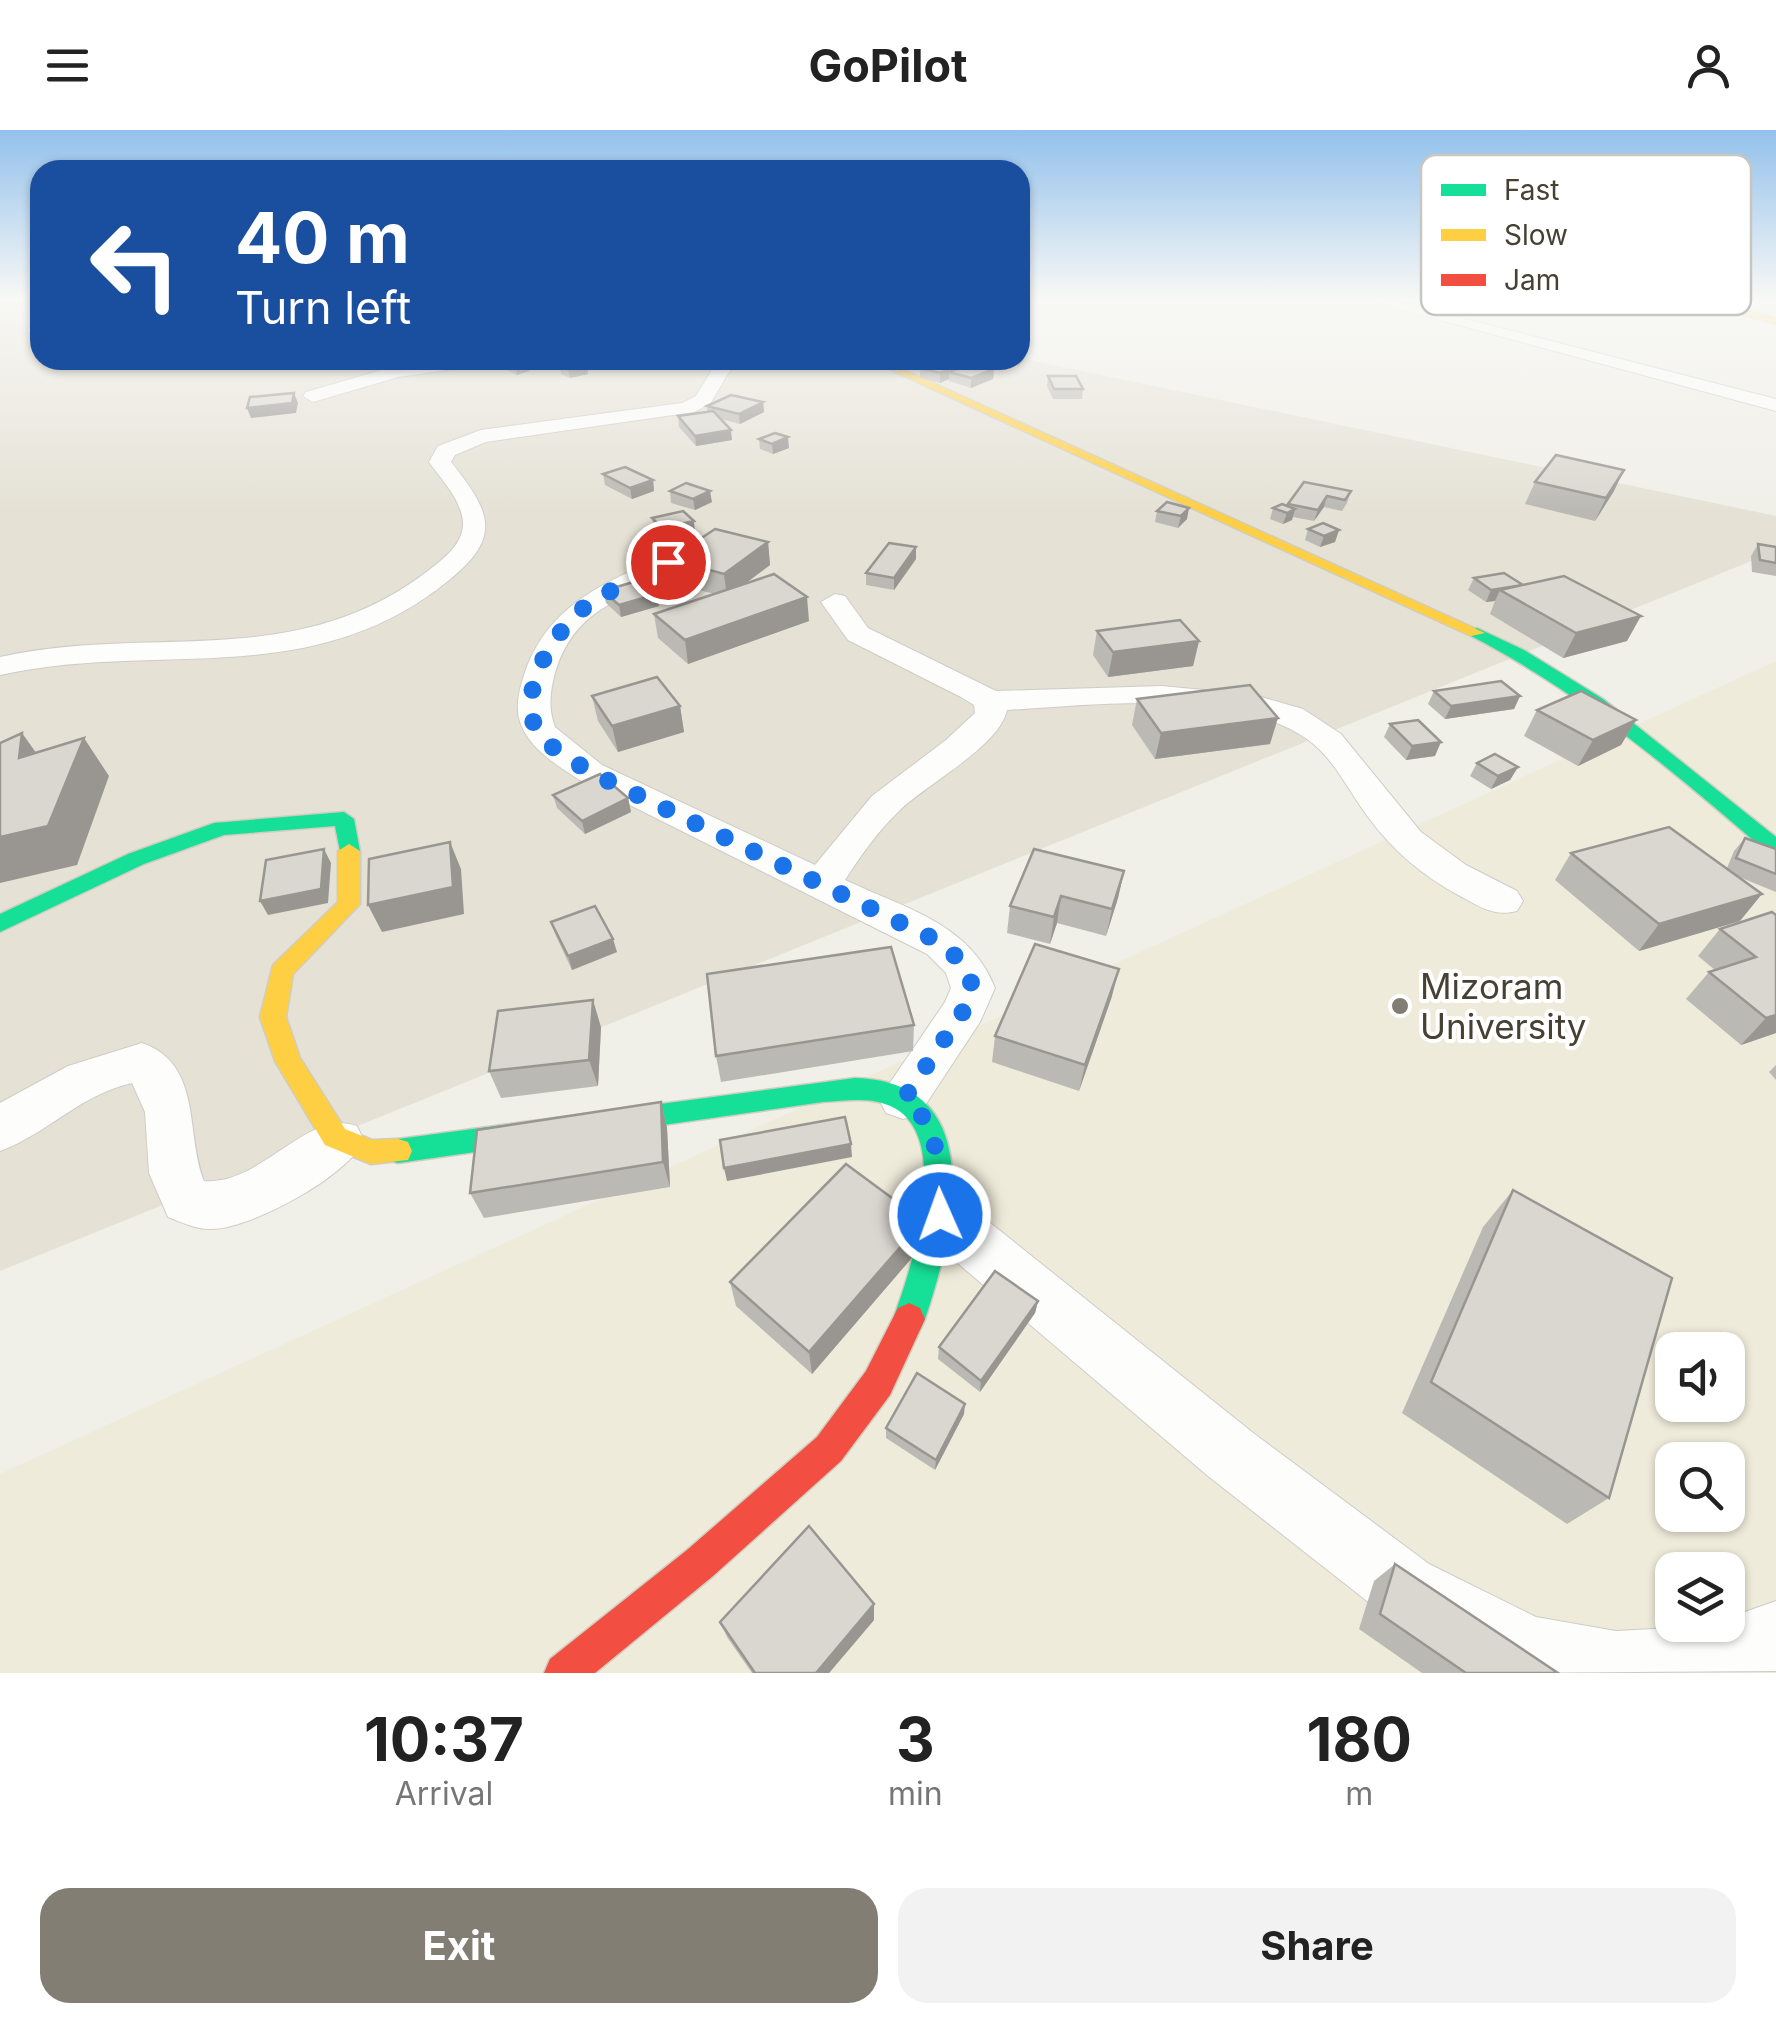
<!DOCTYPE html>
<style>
:root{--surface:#fff;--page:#f2f2f2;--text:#222;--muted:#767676;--accent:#827e73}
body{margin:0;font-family:Inter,sans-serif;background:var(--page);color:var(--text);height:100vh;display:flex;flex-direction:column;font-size:38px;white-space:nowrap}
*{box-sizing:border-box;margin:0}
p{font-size:32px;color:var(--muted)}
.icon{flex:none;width:55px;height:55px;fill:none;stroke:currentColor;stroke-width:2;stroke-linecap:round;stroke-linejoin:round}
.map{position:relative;height:1543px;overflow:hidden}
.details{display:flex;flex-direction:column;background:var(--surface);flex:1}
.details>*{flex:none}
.top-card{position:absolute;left:30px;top:30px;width:1000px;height:210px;border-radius:30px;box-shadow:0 2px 8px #0004;background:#1a4fa0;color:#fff;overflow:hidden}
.buttons{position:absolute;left:1655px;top:1202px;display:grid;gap:20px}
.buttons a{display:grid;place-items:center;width:90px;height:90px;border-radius:20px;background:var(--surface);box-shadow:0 2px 8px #0004;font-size:50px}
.pin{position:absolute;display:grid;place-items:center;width:85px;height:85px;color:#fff;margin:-42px;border:5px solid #fff;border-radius:50%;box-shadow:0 2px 10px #0007}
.me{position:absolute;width:110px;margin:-55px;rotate:358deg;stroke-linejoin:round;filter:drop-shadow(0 0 8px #0008)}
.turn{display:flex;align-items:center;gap:35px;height:210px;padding:0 40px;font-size:45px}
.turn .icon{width:130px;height:130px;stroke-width:2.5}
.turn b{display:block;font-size:70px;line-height:85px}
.eta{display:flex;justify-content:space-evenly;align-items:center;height:170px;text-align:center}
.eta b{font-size:60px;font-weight:700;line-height:70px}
.action{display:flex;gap:20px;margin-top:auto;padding:20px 40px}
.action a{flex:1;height:115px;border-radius:30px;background:var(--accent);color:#fff;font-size:40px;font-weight:700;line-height:115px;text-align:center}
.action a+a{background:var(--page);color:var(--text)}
header{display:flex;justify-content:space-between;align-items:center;height:130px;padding:0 40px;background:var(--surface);font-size:45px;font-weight:700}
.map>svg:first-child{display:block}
.residential{fill:#e5e1d5}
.education{fill:#efebda;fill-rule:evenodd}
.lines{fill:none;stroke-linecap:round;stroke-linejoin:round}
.street-casing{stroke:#ceccc6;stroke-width:2}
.fast-casing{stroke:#d0cdbf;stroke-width:3}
.slow-casing{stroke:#d0cdbf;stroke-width:3}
.jam-casing{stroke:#d0cdbf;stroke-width:3}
.street{fill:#fdfdfc;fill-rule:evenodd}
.fast{fill:#16e098;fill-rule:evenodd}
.slow{fill:#ffcf43;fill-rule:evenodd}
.jam{fill:#f24e42;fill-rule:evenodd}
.wall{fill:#bbb9b3}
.shaded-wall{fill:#999692}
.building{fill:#dad7d0;stroke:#999692;stroke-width:2.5}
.route{stroke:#1a73e8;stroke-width:18;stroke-dasharray:0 32.4}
.poi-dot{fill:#827e73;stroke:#fff;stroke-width:4}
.labels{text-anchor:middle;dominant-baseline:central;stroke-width:8;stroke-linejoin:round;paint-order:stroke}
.poi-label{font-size:35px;fill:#474134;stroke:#fff;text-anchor:start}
.key{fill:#fff;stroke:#c8c6c2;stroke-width:2.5}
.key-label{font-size:28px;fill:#474134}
</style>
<header><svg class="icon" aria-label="menu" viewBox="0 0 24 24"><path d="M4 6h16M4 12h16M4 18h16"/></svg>GoPilot<svg class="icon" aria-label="person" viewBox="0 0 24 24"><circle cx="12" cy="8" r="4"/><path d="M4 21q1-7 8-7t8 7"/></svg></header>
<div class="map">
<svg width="1776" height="1543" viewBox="0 0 1776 1543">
<rect width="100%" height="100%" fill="#f0efe8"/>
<polygon class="residential" points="0,167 40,167 40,230 1020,228 1776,386 1776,421 0,1141"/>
<path class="education" d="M 1776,531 L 1776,1543 L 0,1543 L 0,1344 ZM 1672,1220 L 1728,1220 L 1728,1275 L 1672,1275 ZM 1672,1330 L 1728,1330 L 1728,1385 L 1672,1385 ZM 1672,1440 L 1728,1440 L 1728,1495 L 1672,1495 Z"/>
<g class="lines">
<defs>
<g id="street">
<polygon points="1355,167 1380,167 1776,269 1776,281"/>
<polygon points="40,197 40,207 27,202 29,198"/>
<polygon points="442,230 490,230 481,235 398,247 313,272 303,266 306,262 396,236"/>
<path d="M 718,230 L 736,230 L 710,274 L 694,282 L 486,312 L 455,325 L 451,332 C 491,382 503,407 448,451 C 310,563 156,510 0,545 L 0,527 C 151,493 295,544 429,440 C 445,428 464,413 463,392 C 461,369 441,349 429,332 L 438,316 L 481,300 L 682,273 L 696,266 Z"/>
<path d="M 674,411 L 687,419 C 657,474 581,456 555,543 C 550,562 548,578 555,597 L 602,635 L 815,735 L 872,666 L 946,610 L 975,583 L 974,575 L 961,567 L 848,510 L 821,472 L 835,464 L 845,466 L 868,498 L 996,561 L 1162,556 L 1254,565 L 1303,579 L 1341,604 L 1421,702 L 1466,735 L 1517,761 L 1523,771 L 1517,781 C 1495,787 1480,777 1460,766 C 1424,747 1393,721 1368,687 C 1349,662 1334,628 1307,609 C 1233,557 1093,575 1007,580 C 999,617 926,654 899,681 C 878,701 861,725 845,750 C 904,778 970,793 995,858 L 980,892 L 920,983 L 903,989 L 886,983 L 879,969 L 945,872 L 951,858 L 946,843 L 927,824 L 578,649 C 557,635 533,621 522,597 C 514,580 519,561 524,545 C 543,487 586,461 638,438 C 653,431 660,415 674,411 Z"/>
<path d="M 142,913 C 203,934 185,1004 204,1051 C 261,1056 307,978 357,996 L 364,1011 C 347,1046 253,1098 212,1099 C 197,1100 181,1092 168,1087 L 149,1043 L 145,982 L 132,953 C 81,964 47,1004 0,1021 L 0,973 L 68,936 Z"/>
<polygon points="940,1061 959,1068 1252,1302 1429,1434 1536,1487 1616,1501 1728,1495 1728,1488 1776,1471 1776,1541 1499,1543 1381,1482 1208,1346 921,1102 914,1085 921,1068"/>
</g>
<g id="fast">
<path d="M 1477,498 L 1524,520 L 1603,569 L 1776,707 L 1776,725 L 1768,723 C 1674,642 1582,563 1471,506 L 1471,500 Z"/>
<polygon points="344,682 354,689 360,721 357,726 341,726 335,696 224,705 144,734 0,802 0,784 128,724 214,693"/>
<path d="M 855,948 C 991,952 954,1103 925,1189 L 920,1200 L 909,1205 L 898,1200 L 893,1189 C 911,1141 958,997 885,974 C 866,967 843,971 823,972 L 398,1033 L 388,1030 L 384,1021 L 388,1012 L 398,1009 Z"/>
</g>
<g id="slow">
<polygon points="1679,167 1692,167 1776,188 1776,194"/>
<polygon points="869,230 882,230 1485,503 1471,506"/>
<polygon points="349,714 360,721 360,774 293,844 286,887 300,928 345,999 372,1010 398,1009 408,1012 412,1021 408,1030 371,1034 325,1015 275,931 260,887 273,835 338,772 338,721"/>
</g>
<polygon id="jam" points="909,1173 920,1178 925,1189 890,1265 841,1331 713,1446 595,1543 544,1543 550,1529 687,1420 817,1307 866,1241 898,1178"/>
</defs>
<use href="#street" class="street-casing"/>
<use href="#fast" class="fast-casing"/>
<use href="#slow" class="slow-casing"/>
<use href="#jam" class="jam-casing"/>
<use href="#street" class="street"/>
<use href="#fast" class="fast"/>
<use href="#slow" class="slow"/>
<use href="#jam" class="jam"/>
</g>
<g class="wall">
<polygon points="1004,230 1024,230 1018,236 1004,233"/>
<polygon points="504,231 529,241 517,245 506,240"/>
<polygon points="559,234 588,244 570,248 561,244"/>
<polygon points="964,236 994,239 993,249 971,258 949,251 949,249 940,253 920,248 920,238"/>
<polygon points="1048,246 1083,259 1082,269 1053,269 1047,256"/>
<polygon points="763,272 764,282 740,294 721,289 732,310 696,316 679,297 678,286 707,282 707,276"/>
<polygon points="759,309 789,318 773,324 760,319"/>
<polygon points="603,344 653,350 654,361 632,369 605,355"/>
<polygon points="1535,352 1614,361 1595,391 1525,374"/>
<polygon points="670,361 712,372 695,380 671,373"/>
<polygon points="1351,361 1347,373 1342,381 1324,377 1314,391 1293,387 1292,390 1283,394 1270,389 1273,378"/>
<polygon points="1167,372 1187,389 1178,398 1155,392 1157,381"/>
<polygon points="652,388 695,403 663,410 654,399"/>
<polygon points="1308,399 1339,400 1335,412 1320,417 1305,410"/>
<polygon points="768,412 770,435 746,453 809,491 688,534 658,508 654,484 714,464 674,453 670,429"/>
<polygon points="1758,414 1776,417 1776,446 1752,442 1751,426"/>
<polygon points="916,429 894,460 866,455 866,443"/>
<polygon points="1474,448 1523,455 1627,511 1563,528 1490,484 1495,471 1486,472 1468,460"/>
<polygon points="603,461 659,476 621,487 606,473"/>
<polygon points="1097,501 1199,511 1193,536 1108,547 1093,525"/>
<polygon points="1434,561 1520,566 1514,579 1445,589 1428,574"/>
<polygon points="592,566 680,576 684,602 618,622 598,591"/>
<polygon points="1137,569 1270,614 1155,629 1132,595"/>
<polygon points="1537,580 1636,590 1621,615 1578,636 1524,606"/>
<polygon points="1390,594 1435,626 1406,630 1384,607"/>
<polygon points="1477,633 1518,637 1510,650 1491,659 1470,646"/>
<polygon points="553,665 628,668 631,682 585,704 557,678"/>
<polygon points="1745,708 1776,719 1776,762 1739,747 1740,791 1639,821 1555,750 1571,723 1727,738 1734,721"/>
<polygon points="1124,741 1118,768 1106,806 1057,793 1050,814 1007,803 1010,776"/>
<polygon points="1772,782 1776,903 1741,915 1686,869 1709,842 1715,840 1698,826 1720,799"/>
<polygon points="551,792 617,822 572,840 556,806"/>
<polygon points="1112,866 1079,961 992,932 995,906"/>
<polygon points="914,895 913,921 721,952 716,926"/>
<polygon points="601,897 598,956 501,968 489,941"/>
<polygon points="1776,935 1776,950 1769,942"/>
<polygon points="661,972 667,998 670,1057 484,1088 470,1063"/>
<polygon points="1513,1060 1609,1368 1567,1394 1402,1283 1483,1097"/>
<polygon points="922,1116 812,1244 736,1176 730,1152"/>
<polygon points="1038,1171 1035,1183 980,1262 938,1229 939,1217"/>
<polygon points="964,1284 935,1340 886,1308 886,1298"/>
<polygon points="1395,1434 1558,1543 1422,1543 1359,1499 1374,1451"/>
<polygon points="874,1474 874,1490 829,1543 752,1543 727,1507 720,1492"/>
</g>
<g class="shaded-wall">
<polygon points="1025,221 1024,230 1018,236 1020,225"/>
<polygon points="373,230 391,230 392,232 375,235"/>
<polygon points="394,230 426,230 427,233 397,238"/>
<polygon points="527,232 529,241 517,245 515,235"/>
<polygon points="964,233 963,243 949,242 949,249 940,253 940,243"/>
<polygon points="587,234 588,244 570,248 568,239"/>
<polygon points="994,239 993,249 971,258 971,248"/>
<polygon points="294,263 298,273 296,283 251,288 247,278"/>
<polygon points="763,272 764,282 740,294 739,284"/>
<polygon points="731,300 732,310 696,316 695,306"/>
<polygon points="788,307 789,318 773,324 772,314"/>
<polygon points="1624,340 1614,361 1595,391 1606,368"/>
<polygon points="653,350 654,361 632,369 630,358"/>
<polygon points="710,361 712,372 695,380 693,369"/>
<polygon points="1327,366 1324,377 1314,391 1318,380"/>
<polygon points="1189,378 1187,389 1178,398 1181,386"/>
<polygon points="1295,379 1292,390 1283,394 1287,383"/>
<polygon points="694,391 695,403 663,410 662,398"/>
<polygon points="1339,400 1335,412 1320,417 1324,406"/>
<polygon points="768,412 770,435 727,467 724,444"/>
<polygon points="916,417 916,429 894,460 894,448"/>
<polygon points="1523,455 1500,460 1495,471 1486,472 1491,460"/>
<polygon points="657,464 659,476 621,487 619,475"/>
<polygon points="807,467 809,491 688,534 685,510"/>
<polygon points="1641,486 1627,511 1563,528 1576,503"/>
<polygon points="1199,511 1193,536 1108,547 1113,522"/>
<polygon points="1520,566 1514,579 1445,589 1451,576"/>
<polygon points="680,576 684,602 618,622 612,596"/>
<polygon points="1278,588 1270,614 1155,629 1161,603"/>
<polygon points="1636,590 1621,615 1578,636 1593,610"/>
<polygon points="22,603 49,641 19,628"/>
<polygon points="84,608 109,646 77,735 0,753 0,707"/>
<polygon points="1441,612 1435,626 1406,630 1412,616"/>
<polygon points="1518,637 1510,650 1491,659 1498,646"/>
<polygon points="628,668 631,682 585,704 582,691"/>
<polygon points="450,712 461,739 464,784 382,802 368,775"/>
<polygon points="324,719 331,733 328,773 268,785 260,771"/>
<polygon points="1124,741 1118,768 1106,806 1112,779"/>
<polygon points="1762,764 1740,791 1639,821 1659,794"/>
<polygon points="1061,766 1057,793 1050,814 1054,787"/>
<polygon points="613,809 617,822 572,840 568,826"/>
<polygon points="1119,839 1112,866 1079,961 1085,935"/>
<polygon points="593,870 601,897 598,956 589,930"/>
<polygon points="1776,885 1776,903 1741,915 1766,888"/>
<polygon points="661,972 667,998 670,1057 663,1032"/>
<polygon points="851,1014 852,1027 727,1051 724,1038"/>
<polygon points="923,1091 922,1116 812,1244 809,1222"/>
<polygon points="1038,1171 1035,1183 980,1262 981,1251"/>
<polygon points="965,1274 964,1284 935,1340 936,1330"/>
<polygon points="874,1474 874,1490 829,1543 816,1543"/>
</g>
<g class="building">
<polygon points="508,230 522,230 527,232 515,235 504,231"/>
<polygon points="577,230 587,234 568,239 559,234"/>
<polygon points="941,230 950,230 964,233 940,243 920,238"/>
<polygon points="972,233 994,239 971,248 949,242"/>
<polygon points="1048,246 1076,246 1083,259 1054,259"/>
<polygon points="294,263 292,273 247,278 250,267"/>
<polygon points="731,265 763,272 739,284 707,276"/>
<polygon points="713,281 731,300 695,306 678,286"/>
<polygon points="775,303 788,307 772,314 759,309"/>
<polygon points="1556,325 1624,340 1606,368 1535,352"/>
<polygon points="625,337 653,350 630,358 603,344"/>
<polygon points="1304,352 1351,361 1345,370 1327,366 1318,380 1288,374"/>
<polygon points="686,353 710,361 693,369 670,361"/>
<polygon points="1167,372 1189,378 1181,386 1157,381"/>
<polygon points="1282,374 1295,379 1287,383 1273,378"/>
<polygon points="683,381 694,391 662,398 652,388"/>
<polygon points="1323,393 1339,400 1324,406 1308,399"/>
<polygon points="715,399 768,412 724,444 670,429"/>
<polygon points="889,413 916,417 894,448 866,443"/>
<polygon points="1758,414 1776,417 1776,433 1760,430"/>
<polygon points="1504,443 1523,455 1491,460 1474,448"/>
<polygon points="774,444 807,467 685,510 654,484"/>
<polygon points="1564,446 1641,486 1576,503 1500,460"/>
<polygon points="640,450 657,464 619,475 603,461"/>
<polygon points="1180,490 1199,511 1113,522 1097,501"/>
<polygon points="657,547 680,576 612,596 592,566"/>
<polygon points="1501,551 1520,566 1451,576 1434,561"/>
<polygon points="1250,555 1278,588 1161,603 1137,569"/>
<polygon points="1581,561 1636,590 1593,610 1537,580"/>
<polygon points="1418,590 1441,612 1412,616 1390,594"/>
<polygon points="22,603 19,628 84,608 48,696 0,707 0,613"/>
<polygon points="1495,624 1518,637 1498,646 1477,633"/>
<polygon points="600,644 628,668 582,691 553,665"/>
<polygon points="1669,697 1762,764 1659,794 1571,723"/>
<polygon points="1745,708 1776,719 1776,744 1736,728"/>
<polygon points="450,712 453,757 368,775 369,729"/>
<polygon points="324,719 321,759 260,771 266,730"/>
<polygon points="1034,719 1124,741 1112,779 1061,766 1054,787 1010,776"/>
<polygon points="595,776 613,809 568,826 551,792"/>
<polygon points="1772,782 1776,785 1776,885 1766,888 1709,842 1756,827 1720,799"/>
<polygon points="1035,814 1119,839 1085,935 995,906"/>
<polygon points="891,817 914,895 716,926 707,844"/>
<polygon points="593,870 589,930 489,941 498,881"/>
<polygon points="661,972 663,1032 470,1063 477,1000"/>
<polygon points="845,987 851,1014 724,1038 720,1010"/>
<polygon points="846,1034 923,1091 809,1222 730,1152"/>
<polygon points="1513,1060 1672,1148 1609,1368 1431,1252"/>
<polygon points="995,1141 1038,1171 981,1251 939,1217"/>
<polygon points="917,1243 965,1274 936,1330 886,1298"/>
<polygon points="809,1396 874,1474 816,1543 755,1543 720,1492"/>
<polygon points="1395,1434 1558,1543 1466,1543 1380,1484"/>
</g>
<linearGradient id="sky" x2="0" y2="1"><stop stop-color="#93c1ec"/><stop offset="0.44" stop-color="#f8f8f5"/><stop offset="1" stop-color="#f8f8f5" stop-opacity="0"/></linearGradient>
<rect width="1776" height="383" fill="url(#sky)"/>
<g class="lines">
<path class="route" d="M 668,432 C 642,449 612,457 586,476 C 557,499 522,551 533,591 C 540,615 572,629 590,642 L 942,813 L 965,836 L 973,858 L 964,880 L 904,969 C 943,995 938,1043 940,1085"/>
</g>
<circle class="poi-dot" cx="1400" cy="876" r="10"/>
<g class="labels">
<g class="poi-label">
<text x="1420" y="856">Mizoram<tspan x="1420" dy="40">University</tspan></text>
</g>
</g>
<rect x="1421" y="25" width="330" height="160" rx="15" class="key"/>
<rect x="1441" y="54" width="45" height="12" fill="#16e098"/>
<rect x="1441" y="99" width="45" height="12" fill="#ffcf43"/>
<rect x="1441" y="144" width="45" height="12" fill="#f24e42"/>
<g class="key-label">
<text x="1504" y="70">Fast</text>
<text x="1504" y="115">Slow</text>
<text x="1504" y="160">Jam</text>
</g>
</svg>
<div class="buttons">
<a><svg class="icon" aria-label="sound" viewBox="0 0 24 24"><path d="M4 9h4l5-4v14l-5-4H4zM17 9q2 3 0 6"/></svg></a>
<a><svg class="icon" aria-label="search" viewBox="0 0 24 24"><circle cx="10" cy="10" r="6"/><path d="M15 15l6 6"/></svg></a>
<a><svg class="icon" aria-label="layers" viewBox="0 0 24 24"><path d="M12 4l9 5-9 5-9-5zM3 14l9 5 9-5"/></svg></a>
</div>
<div class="pin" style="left:668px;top:432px;background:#d93025"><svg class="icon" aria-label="arrive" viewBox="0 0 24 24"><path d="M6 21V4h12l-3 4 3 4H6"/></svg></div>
<svg class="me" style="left:940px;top:1085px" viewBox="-20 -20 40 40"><circle r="17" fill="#1a73e8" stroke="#fff" stroke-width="3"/><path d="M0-11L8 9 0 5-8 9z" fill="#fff"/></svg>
<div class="top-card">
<div class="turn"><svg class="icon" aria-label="left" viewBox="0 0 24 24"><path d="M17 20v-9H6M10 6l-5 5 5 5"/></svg><div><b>40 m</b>Turn left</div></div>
</div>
</div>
<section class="details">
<div class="eta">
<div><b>10:37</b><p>Arrival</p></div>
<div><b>3</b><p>min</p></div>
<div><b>180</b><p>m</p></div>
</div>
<div class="action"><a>Exit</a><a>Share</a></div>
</section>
